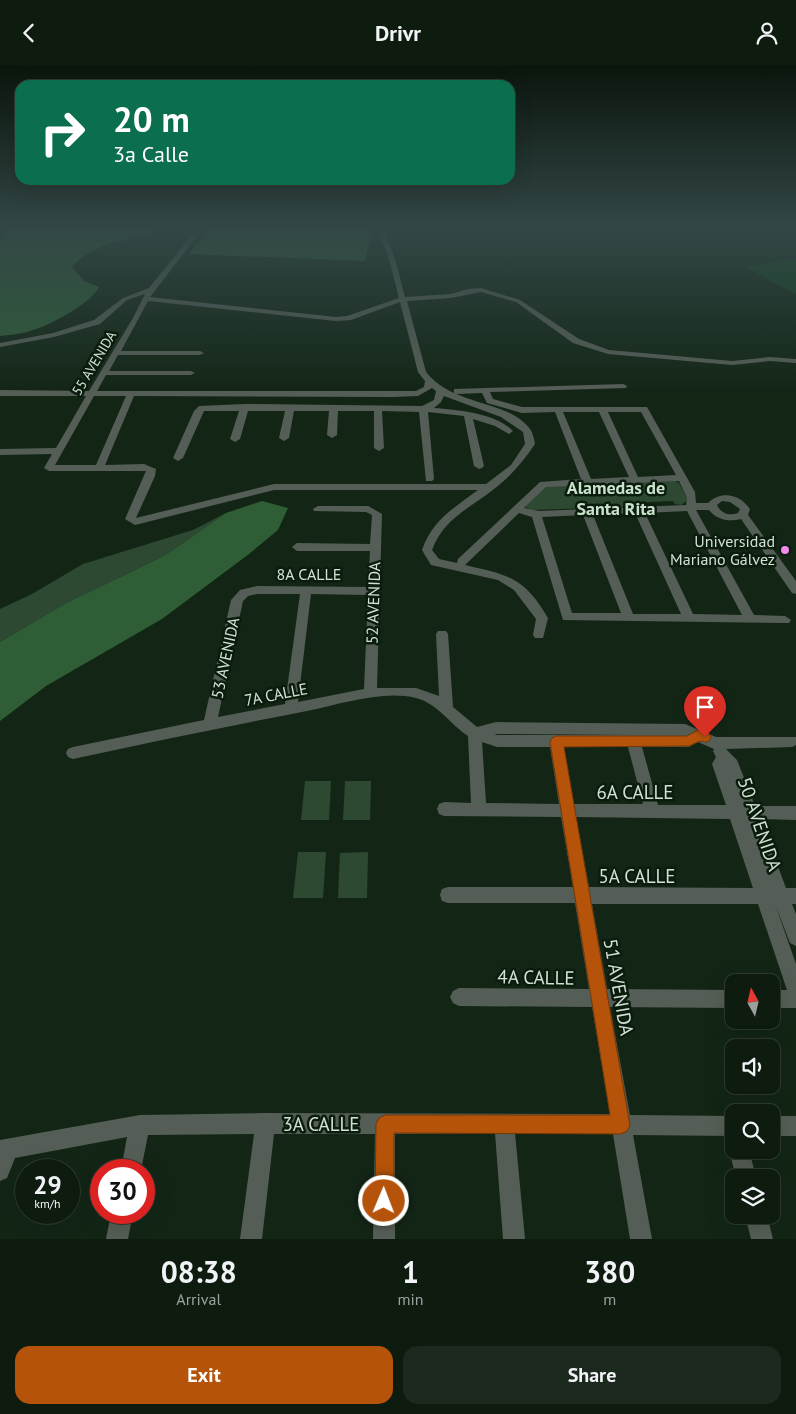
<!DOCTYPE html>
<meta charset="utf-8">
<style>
:root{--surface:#0e1c10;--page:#1c291e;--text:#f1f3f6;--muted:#9ba19f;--line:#2e3a30;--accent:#b45309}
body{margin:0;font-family:"PT Sans",sans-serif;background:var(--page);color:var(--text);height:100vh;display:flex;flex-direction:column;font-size:19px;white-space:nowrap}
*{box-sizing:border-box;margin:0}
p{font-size:16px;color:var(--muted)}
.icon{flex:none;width:28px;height:28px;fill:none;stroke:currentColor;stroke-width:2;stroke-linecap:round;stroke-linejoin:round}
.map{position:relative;height:1174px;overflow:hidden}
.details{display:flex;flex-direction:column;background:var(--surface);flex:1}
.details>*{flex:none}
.hud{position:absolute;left:15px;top:15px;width:500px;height:105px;border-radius:15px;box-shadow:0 5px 20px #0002,0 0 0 1px var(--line);background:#0b6e4f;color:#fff;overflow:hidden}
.needle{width:32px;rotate:352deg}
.buttons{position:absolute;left:725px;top:909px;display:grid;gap:10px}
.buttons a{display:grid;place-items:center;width:55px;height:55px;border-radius:10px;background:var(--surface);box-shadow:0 5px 20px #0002,0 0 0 1px var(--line);font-size:25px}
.speed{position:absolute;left:15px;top:1094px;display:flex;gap:10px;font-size:25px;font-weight:700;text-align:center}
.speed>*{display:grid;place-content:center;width:65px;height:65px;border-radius:50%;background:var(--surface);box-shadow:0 5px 20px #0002,0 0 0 1px var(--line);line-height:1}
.speed small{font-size:12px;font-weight:400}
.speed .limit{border:8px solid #d22;background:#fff;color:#111}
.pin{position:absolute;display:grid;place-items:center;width:42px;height:42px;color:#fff;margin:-51px -21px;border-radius:50% 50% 50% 0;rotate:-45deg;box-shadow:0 0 5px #0007}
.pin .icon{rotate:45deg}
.me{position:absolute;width:55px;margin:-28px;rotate:1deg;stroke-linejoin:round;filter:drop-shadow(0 0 4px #0008)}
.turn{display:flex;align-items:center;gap:18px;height:105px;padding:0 15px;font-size:22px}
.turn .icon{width:65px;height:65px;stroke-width:2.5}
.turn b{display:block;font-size:35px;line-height:42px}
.eta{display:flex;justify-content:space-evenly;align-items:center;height:85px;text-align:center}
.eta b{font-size:30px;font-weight:600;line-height:35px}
.cta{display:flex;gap:10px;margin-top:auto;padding:10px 15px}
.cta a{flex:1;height:58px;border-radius:15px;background:var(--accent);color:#fff;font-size:20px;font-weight:600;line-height:58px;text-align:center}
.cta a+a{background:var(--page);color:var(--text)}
header{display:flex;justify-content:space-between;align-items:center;height:65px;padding:0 15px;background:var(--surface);font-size:22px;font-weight:600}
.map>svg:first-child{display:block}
.green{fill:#2e4931}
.forest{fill:#2f5d36}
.building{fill:#12411c}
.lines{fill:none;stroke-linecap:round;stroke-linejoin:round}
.minor{fill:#555e56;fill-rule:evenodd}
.route{fill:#b45309;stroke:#753606}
.poi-dot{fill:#f38af1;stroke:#0a1d0d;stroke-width:2}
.labels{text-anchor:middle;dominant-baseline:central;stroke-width:5;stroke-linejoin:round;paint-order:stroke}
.far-street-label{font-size:14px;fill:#d4e0d5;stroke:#0a1d0d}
.poi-label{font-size:16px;fill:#d4e0d5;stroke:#0a1d0d;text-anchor:end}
.street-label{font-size:16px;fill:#d4e0d5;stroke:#0a1d0d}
.neighbourhood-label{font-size:18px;font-weight:bold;fill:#cae2cc;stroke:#0a1d0d}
.near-street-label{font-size:19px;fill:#d4e0d5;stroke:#0a1d0d}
</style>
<header><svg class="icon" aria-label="back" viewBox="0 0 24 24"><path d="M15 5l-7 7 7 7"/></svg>Drivr<svg class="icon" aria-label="person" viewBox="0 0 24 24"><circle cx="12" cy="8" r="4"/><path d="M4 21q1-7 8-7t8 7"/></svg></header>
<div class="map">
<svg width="796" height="1174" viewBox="0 0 796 1174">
<rect width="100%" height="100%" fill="#132616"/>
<g class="green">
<polygon points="675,416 679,418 688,435 681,440 675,439 673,436 625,438 625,441 622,442 532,445 525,442 547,421"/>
<polygon points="226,448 164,491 66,538 0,577 0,544 32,529 83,499 193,465"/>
<polygon points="305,716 331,716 329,755 301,755"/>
<polygon points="345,716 371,716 370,755 343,755"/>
<polygon points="298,787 326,787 323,833 293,833"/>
<polygon points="368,787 367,833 338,833 340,788"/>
</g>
<g class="forest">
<path d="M 12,162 L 165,162 C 133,178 97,173 72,202 L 84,216 L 99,222 C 89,240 47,262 27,267 C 18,269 9,270 0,271 L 0,174 L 13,163 Z"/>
<polygon points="211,162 373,162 365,196 189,189"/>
<polygon points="262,436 288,443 278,465 249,489 162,554 46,621 0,656 0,577 66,538 164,491 226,448"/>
</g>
<polygon class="building" points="796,193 796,229 745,202"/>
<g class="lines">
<g class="minor">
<path d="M 198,162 L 204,162 L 150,232 L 336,252 L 347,251 L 399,233 L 389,194 L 377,162 L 383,162 L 395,194 L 405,232 L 451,229 L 468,224 L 481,223 L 520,235 L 579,274 L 609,285 L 732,296 L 770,292 L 796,294 L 796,298 L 770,296 L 732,300 L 608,289 L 573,278 L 516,237 L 481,227 L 451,233 L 407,236 L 426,307 C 454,342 507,334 530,364 C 533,368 534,374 535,379 C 523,397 510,412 494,424 C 469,444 444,453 432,485 L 439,494 L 457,498 L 458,494 L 540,417 L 581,414 L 555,347 L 522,348 L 487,338 L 482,328 L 457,329 L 454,328 L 454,324 L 623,319 L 627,321 L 626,323 L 490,327 L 493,334 L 522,342 L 647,342 L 695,427 L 696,438 L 708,438 C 721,425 740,429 750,444 L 748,450 L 796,516 L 796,529 L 792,528 L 741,454 C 729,457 717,455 709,445 L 696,445 L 754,550 L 785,551 L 791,555 L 789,558 L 563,555 L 532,452 L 519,448 L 465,500 C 508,510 524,512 548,553 L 543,573 L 535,573 L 533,570 L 536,554 L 514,525 L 498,515 L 431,500 L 422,485 C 433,454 453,444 478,425 L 274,425 L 135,460 L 125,454 L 146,406 L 49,406 L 44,403 L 52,389 L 0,390 L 0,384 L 56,383 L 86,331 L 0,331 L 0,325 L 89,326 L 133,253 L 145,229 L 127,235 L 100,259 L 54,272 L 0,282 L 0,278 L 53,268 L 94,255 L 123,233 L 149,223 ZM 148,236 L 336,256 L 351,255 L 400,237 L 418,307 L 425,316 L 424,322 L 416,326 L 97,326 L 106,310 L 191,310 L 195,308 L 191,306 L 109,306 L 118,290 L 200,290 L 204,288 L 200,286 L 121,286 ZM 432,323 L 436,326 L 434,335 L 422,341 L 245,339 L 199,341 L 194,346 L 173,393 L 178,396 L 183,393 L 204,346 L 239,346 L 230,374 L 235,377 L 240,374 L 248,346 L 285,346 L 279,373 L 284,376 L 289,373 L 294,346 L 329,346 L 327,370 L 332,373 L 337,370 L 338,346 L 374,346 L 374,383 L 379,386 L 384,383 L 382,346 L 419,347 L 426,416 L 432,416 L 434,414 L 428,347 L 464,351 L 474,401 L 479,404 L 482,403 L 484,401 L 473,354 L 495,361 L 509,369 L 513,366 C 496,348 458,345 434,343 L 441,337 L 444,331 L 501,352 L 523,367 L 525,379 L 511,400 L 486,419 L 274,419 L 136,453 L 155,411 L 156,404 L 144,399 L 105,400 L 134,331 L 393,332 L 418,331 ZM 94,331 L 126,331 L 96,400 L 55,400 ZM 563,347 L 599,347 L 629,412 L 591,414 ZM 608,347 L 641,347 L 676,410 L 638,412 ZM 679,416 L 687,433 L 686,440 L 539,446 L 524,443 L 546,422 ZM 722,436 L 730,437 L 740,444 L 738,448 C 730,451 721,449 717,440 ZM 687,446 L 742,550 L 693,549 L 645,448 ZM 635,448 L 681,549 L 633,549 L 593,450 ZM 583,450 L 621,548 L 572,548 L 542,452 Z"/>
<path d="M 318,441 L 368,441 L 382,449 L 377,623 L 416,623 L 439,631 L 436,569 L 438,566 L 446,566 L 448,569 L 453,642 L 477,662 L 496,657 L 685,659 L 716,672 L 796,672 L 796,680 L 792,682 L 726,684 L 737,695 L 755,741 L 796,741 L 796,755 L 760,754 L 786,823 L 796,823 L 796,839 L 792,839 L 796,849 L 796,881 L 790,878 L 775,839 L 796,899 L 796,943 L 771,943 L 771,925 L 787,925 L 758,839 L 592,839 L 607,924 L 734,925 L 734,943 L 610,942 L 630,1050 L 734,1051 L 734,1071 L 633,1070 L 652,1174 L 630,1174 L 613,1069 L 515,1068 L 525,1174 L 503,1174 L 495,1068 L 395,1069 L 395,1174 L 373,1174 L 375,1069 L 274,1069 L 262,1174 L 240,1174 L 254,1069 L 148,1070 L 141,1105 L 121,1105 L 127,1072 L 15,1093 L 7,1113 L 0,1116 L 0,1075 L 140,1050 L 265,1048 L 610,1049 L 592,942 L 459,941 L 453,938 L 450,932 L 453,926 L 459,923 L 589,924 L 575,838 L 448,838 L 442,836 L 440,830 L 442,824 L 448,822 L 573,822 L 561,752 L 444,751 L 439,749 L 437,744 L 439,739 L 444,737 L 471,738 L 468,671 C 451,660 437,638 416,633 C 382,625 342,639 307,646 C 229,661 151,677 73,694 L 68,692 L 66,688 L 68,684 L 73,682 L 204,655 L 231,535 L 240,525 L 257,521 L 368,522 L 370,486 L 297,486 L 292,482 L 297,478 L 370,479 L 372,450 L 366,447 L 314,446 L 313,444 ZM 257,529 L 300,529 L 285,639 L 218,652 L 243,536 L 248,531 ZM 311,529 L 368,530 L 364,624 L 298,637 ZM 494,669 L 496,669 L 634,670 L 497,670 ZM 482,677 L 497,682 L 550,682 L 559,739 L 486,738 ZM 698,677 L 714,684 L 713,686 L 716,692 L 712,699 L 726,740 L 658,740 L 642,682 L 689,682 ZM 564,682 L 628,682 L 643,739 L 574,739 ZM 576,752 L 730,754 L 753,823 L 589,822 Z"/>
<rect x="771" y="1051" width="25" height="20"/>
<polygon points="734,1077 734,1085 749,1085 756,1112 736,1112 729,1085"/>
<polygon points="111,1148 133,1148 128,1174 106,1174"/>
<polygon points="745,1150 767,1150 773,1174 751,1174"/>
</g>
</g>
<linearGradient id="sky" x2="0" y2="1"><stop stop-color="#0a150c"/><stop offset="0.5" stop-color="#334747"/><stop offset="1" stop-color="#334747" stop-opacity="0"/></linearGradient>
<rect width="796" height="326" fill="url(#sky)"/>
<polygon class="route" points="698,665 709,668 711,672 709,676 705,677 700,676 689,681 564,682 630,1060 627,1066 621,1069 394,1068 394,1136 391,1142 384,1145 377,1142 375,1136 376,1059 379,1053 385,1050 610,1050 550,677 552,673 556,671 687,671"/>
<circle class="poi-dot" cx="785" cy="485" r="5"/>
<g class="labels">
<g class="far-street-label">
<text transform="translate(94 298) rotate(-59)">55 AVENIDA</text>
</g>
<g class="poi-label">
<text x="775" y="476">Universidad<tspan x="775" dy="18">Mariano Gálvez</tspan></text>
</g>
<g class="street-label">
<text x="309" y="509">8A CALLE</text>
<text transform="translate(373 538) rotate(-88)">52 AVENIDA</text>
<text transform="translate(225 593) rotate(-78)">53 AVENIDA</text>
<text transform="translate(276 629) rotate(-11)">7A CALLE</text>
</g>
<g class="neighbourhood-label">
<text x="616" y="422">Alamedas de<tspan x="616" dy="21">Santa Rita</tspan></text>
</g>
<g class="near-street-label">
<text x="635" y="727">6A CALLE</text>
<text transform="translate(760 759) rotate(71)">50 AVENIDA</text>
<text x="637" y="811">5A CALLE</text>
<text transform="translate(536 912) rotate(1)">4A CALLE</text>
<text transform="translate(619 922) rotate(80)">51 AVENIDA</text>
<text x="321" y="1059">3A CALLE</text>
</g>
</g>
</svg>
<div class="buttons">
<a><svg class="needle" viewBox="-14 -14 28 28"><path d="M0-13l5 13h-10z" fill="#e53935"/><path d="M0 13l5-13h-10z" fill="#9ba19f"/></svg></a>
<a><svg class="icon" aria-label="sound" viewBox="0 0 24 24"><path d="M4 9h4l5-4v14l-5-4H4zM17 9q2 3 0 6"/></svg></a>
<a><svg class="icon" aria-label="search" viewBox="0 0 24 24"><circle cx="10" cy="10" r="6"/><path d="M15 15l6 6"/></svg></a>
<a><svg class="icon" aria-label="layers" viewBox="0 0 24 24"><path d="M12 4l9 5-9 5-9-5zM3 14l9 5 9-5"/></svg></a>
</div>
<div class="speed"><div>29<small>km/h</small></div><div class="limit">30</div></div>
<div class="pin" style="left:705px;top:672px;background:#d93025"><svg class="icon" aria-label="arrive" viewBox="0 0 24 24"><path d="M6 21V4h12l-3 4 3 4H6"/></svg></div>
<svg class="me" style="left:384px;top:1136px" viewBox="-20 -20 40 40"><circle r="17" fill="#b45309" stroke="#fff" stroke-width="3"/><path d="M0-11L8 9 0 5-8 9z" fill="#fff"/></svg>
<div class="hud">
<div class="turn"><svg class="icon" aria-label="right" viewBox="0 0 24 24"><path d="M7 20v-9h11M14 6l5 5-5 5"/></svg><div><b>20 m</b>3a Calle</div></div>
</div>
</div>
<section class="details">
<div class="eta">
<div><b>08:38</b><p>Arrival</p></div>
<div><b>1</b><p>min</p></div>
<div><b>380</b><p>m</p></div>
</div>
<div class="cta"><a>Exit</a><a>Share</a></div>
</section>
